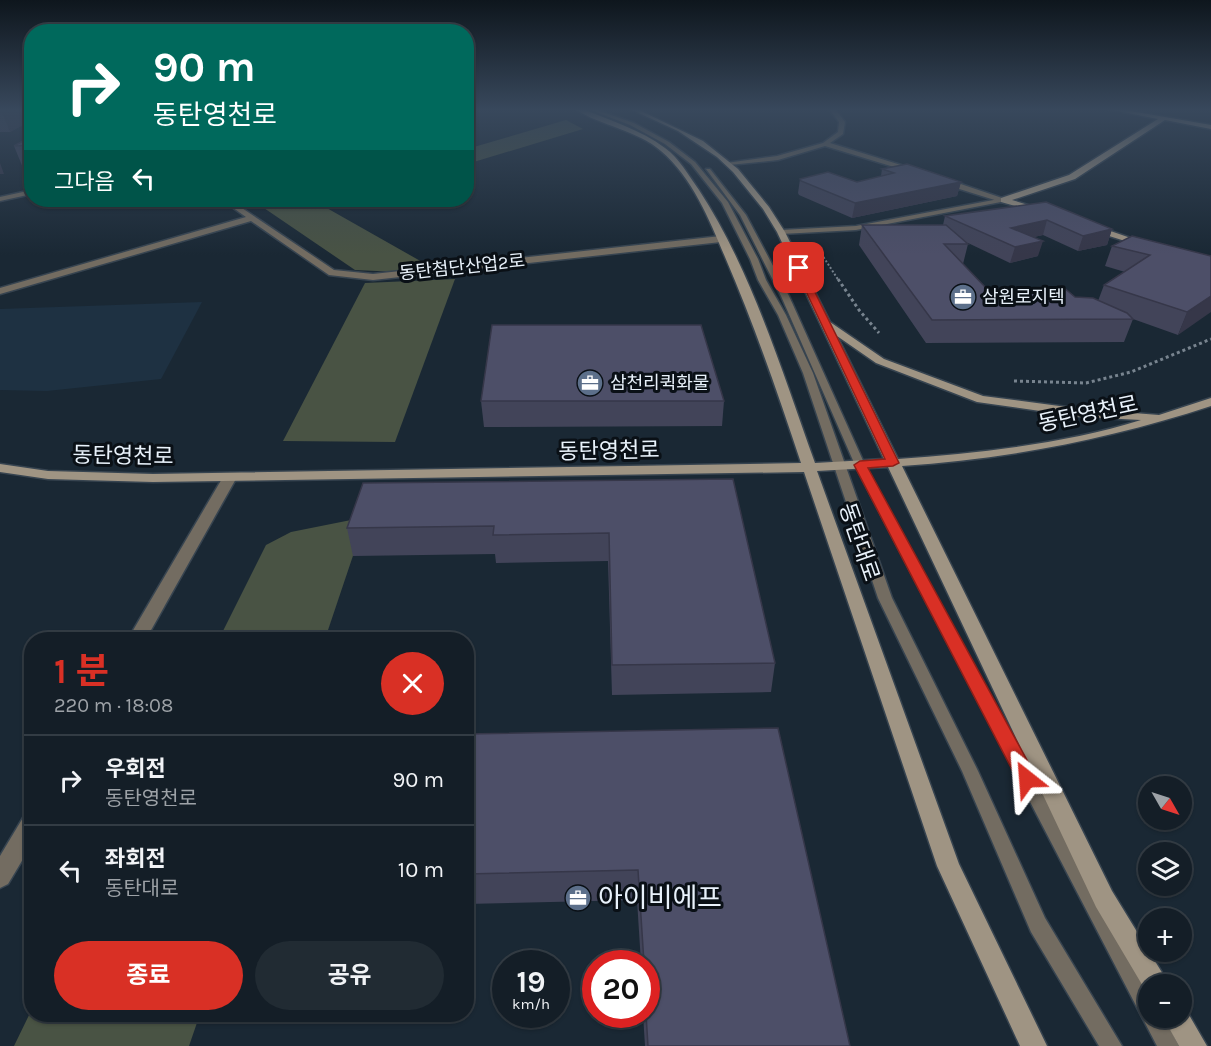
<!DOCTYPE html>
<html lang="ko">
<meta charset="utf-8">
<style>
:root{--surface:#141e27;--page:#212b33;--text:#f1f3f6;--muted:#9da2a7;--line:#333c44;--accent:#d93025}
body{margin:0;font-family:Karla,"Noto Sans KR",sans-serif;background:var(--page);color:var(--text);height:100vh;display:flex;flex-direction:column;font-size:22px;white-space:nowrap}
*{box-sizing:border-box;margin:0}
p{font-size:20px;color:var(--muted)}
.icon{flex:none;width:33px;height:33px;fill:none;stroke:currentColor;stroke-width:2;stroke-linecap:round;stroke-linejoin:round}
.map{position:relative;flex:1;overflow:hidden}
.side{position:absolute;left:24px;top:632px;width:450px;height:390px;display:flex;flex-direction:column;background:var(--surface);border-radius:24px;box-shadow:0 2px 4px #0004,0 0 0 2px var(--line)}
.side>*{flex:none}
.hud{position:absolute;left:24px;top:24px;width:450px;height:183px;border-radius:24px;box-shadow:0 2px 4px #0004,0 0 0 2px var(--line);background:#00695c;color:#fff;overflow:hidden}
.needle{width:39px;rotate:129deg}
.tools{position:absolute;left:1138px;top:776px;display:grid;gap:12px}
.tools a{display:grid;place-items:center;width:54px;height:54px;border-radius:50%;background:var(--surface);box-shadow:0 2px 4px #0004,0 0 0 2px var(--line);font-size:30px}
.speed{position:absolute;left:492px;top:950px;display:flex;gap:12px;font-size:30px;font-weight:700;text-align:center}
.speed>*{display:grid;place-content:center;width:78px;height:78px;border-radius:50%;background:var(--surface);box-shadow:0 2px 4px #0004,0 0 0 2px var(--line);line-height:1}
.speed small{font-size:15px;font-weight:400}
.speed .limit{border:9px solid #d22;background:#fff;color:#111}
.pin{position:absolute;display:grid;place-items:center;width:51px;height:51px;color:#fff;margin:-26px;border-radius:12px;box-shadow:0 3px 9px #0006}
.me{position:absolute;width:66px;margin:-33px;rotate:332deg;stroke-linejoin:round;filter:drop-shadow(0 0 4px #0008)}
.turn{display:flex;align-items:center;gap:21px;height:126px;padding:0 30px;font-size:27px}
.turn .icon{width:78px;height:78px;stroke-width:2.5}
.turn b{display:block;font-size:42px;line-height:51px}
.then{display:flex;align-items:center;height:57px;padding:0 30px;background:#0003;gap:12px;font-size:22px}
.round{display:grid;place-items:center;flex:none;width:63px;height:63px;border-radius:32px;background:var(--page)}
.summary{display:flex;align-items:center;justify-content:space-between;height:102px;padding:0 30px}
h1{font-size:36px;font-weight:700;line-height:45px;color:var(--accent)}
.button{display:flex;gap:12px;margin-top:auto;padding:12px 30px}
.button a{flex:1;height:69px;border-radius:36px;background:var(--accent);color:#fff;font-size:24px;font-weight:700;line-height:69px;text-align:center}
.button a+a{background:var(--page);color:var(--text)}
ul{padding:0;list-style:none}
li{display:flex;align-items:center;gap:18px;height:90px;padding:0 30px;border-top:2px solid var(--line)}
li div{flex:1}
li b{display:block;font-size:22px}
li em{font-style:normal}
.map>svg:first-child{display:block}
.built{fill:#1e3142}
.green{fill:#495344}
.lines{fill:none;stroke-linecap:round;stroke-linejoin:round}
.lane-casing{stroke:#374450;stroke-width:3}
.street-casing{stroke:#374450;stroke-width:3}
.secondary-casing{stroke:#374450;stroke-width:3}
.path-far1{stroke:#78848f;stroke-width:2;stroke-dasharray:2 2;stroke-linecap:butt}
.path{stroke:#78848f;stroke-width:3;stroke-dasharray:3 3;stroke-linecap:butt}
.lane{fill:#736c61;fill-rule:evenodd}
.street{fill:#736c61;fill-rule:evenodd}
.secondary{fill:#9f9483;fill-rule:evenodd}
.wall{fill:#424459}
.shaded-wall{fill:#363749}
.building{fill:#4d4f68;stroke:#363749;stroke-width:1.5}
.route{fill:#d93025;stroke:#8d1f18;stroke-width:1.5}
.labels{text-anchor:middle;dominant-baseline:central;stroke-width:6;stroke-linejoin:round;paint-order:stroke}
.far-street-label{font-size:18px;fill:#e9f2fb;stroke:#0a1016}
.far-poi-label{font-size:18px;fill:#e9f2fb;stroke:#0a1016;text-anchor:start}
.street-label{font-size:22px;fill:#e9f2fb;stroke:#0a1016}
.near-poi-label{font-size:27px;fill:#e9f2fb;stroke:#0a1016;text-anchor:start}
</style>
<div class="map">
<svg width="1211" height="1046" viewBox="0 0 1211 1046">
<rect width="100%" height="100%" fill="#1a2834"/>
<polygon class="built" points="202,302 161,379 47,391 0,390 0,309"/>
<g class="green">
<polygon points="566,120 583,129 467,164 467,149"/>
<polygon points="285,200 350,200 325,207 431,267 398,272 355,270 261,206"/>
<polygon points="455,279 395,442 283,441 365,283"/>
<polygon points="366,517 325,639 219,639 266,545 291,532"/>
<polygon points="31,1011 32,1014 200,1014 189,1046 14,1046"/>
</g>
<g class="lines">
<defs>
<g id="lane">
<polygon points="588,109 594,109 634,123 669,142 695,162 728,202 758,259 766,280 786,315 813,373 892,598 978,771 1045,918 1122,1046 1099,1046 1031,932 962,771 878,598 803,373 778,315 758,280 750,259 722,203 691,164 665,144 630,125"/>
<polygon points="706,169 710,169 746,215 789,296 865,465 1149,988 1149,1017 1164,1017 1179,1046 1157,1046 855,465 781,296 740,215"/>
<polygon points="1004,198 1006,201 856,230 781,234 778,232 781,230 856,226"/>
</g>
<g id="street">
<polygon points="829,109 835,109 845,122 843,134 830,143 917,170 917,174 825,146 778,160 729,165 726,163 777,156 823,143 838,132 839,122"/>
<polygon points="937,178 943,178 1008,200 1001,202 937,182"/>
<polygon points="32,190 32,194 0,201 0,197"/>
<polygon points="222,200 230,200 334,270 373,274 721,236 725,239 721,242 373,280 329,275 251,221 0,294 0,288 246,217"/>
<polygon points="230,473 237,477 146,639 128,639 223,477"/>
<polygon points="32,814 32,844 8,884 0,888 0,856 24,816"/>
</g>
<g id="secondary">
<path d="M 575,109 L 582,109 C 610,120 641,130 665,148 C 679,158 689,176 699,190 C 751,269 783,374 815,463 L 884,459 L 777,232 L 763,209 L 733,172 L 717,157 L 678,131 L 630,109 L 637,109 L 703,141 L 738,169 L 769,207 L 785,232 L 830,322 L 884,359 L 983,396 L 1082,409 L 1159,415 L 1211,398 L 1211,406 C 1110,439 1008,459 902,466 L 1112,891 L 1169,984 L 1149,984 L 1149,994 L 1147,993 L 1096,907 L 888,467 L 817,471 L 959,864 L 1047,1046 L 1020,1046 L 937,866 L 804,472 L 153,482 L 48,479 L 0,472 L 0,464 L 48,471 L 153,474 L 801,463 C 778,394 754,324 725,257 C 710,221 692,177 661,151 C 637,130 601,126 575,109 ZM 837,336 L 876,363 L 977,402 L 1082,417 L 1141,420 C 1064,444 979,453 898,459 Z"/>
<polygon points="1108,109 1119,109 1211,125 1211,129 1165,120 1075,179 1012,200 1041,209 1041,213 1001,202 1001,198 1069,175 1158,119"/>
<polygon points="1090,226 1096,226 1148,244 1141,246 1090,230"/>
<polygon points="1182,1006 1185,1008 1207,1046 1179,1046 1163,1017 1182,1017"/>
</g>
</defs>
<use href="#lane" class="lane-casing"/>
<use href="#street" class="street-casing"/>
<use href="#secondary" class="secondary-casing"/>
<polyline class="path-far1" points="817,247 839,281"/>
<g class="path">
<polyline points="838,279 859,310 879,333"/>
<polyline points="1014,381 1086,383 1131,372 1211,339"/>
</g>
<use href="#lane" class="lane"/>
<use href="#street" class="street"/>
<use href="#secondary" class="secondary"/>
</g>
<g class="wall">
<polygon points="0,109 32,109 32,120 10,132 0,132"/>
<polygon points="32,136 32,168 23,168 14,146"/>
<polygon points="882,169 961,182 957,196 852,218 799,195 798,193 800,179 857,182 881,176"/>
<polygon points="1046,202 1112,229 1107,245 1078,251 1043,235 1034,237 1038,256 1010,263 968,243 968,244 963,264 987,289 1098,301 1104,285 1125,272 1105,266 1112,246 1211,256 1178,335 1133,319 1124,342 926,343 859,245 862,225 943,225 945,216"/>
<polygon points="481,401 724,401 722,426 484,427"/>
<polygon points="733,479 775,663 771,692 612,695 608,561 496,563 495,554 353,556 347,528"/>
<polygon points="778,728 850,1046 645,1046 643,1014 646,1014 646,963 641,963 637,900 466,904 466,734"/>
</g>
<g class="shaded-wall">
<polygon points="8,109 29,109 32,116 32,120 10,132 2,112"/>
<polygon points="0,163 4,174 0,174"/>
<polygon points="961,182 957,196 852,218 855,203"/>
<polygon points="1047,220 1043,235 1006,243 1011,228"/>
<polygon points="1112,229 1107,245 1078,251 1083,236"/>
<polygon points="1043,241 1038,256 1010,263 1015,247"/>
<polygon points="1211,296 1211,312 1178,335 1187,312"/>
</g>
<g class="building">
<polygon points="0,109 8,109 0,112"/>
<polygon points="32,136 32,145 14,146"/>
<polygon points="907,164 961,182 855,203 801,181 800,179 828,172 857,182 894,173 882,169"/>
<polygon points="1046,202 1112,229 1083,236 1047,220 1011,228 1043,241 1015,247 945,216"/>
<polygon points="862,225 946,225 968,244 944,244 987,289 1063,287 1075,297 1093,298 1127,313 1133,319 932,320"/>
<polygon points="1132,236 1211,256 1211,296 1187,312 1104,285 1150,255 1112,246"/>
<polygon points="492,325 701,325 724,401 481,401"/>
<polygon points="733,479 775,663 612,665 609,533 493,535 494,526 347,528 363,483"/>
<polygon points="778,728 850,1046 648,1046 646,1014 646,963 644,963 638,870 466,874 466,734"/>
</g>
<linearGradient id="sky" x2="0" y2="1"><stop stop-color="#0e161d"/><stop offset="0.43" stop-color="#38485c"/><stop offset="1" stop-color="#38485c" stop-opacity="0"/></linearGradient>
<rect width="1211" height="255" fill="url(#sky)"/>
<polygon class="route" points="796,266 803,268 899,463 893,466 868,468 1034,773 1036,779 1034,785 1027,787 1020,785 854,465 860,461 885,459 795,268"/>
<defs>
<symbol id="office-disc" viewBox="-11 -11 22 22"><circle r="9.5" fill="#5c6f8a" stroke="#0a1016"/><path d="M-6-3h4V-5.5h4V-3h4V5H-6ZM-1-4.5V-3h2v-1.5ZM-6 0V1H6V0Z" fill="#fff"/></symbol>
</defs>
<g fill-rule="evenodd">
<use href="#office-disc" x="948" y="282" width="30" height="30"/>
<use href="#office-disc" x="575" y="368" width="30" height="30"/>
<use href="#office-disc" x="563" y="883" width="30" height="30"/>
</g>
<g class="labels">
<g class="far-street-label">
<text transform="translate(462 267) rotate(-6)">동탄첨단산업2로</text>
</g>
<g class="far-poi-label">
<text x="982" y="297">삼원로지텍</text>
<text x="610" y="383">삼천리퀵화물</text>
</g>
<g class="street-label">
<text transform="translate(1088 414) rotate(-12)">동탄영천로</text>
<text transform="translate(609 451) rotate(-1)">동탄영천로</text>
<text transform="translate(123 456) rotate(1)">동탄영천로</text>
<text transform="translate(859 542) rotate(71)">동탄대로</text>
</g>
<g class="near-poi-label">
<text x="598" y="898">아이비에프</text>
</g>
</g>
</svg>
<div class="tools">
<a><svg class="needle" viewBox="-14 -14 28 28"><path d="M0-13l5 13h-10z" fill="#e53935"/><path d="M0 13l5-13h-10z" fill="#9da2a7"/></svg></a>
<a><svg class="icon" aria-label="layers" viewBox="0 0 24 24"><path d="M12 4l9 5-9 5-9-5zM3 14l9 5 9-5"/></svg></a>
<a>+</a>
<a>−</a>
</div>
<div class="speed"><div>19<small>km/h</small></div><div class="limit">20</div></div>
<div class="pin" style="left:799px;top:268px;background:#d93025"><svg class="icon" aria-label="arrive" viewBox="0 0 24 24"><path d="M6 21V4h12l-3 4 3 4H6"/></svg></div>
<svg class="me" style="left:1027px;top:779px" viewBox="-20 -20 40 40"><path d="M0-17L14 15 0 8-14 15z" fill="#d93025" stroke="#fff" stroke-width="4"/></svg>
<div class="hud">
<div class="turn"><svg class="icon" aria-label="right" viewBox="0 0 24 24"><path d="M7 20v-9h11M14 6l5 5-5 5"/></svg><div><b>90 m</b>동탄영천로</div></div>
<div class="then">그다음<svg class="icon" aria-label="left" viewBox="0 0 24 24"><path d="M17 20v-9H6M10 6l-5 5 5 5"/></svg></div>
</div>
<section class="side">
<div class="summary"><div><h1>1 분</h1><p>220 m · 18:08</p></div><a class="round" style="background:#d93025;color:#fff"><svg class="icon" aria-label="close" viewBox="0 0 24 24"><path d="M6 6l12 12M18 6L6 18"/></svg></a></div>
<ul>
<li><svg class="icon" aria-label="right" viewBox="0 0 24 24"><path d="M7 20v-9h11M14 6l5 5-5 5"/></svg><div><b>우회전</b><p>동탄영천로</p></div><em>90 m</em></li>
<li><svg class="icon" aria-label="left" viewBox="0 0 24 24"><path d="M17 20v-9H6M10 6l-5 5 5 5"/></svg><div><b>좌회전</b><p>동탄대로</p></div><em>10 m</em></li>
</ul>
<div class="button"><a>종료</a><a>공유</a></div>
</section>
</div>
